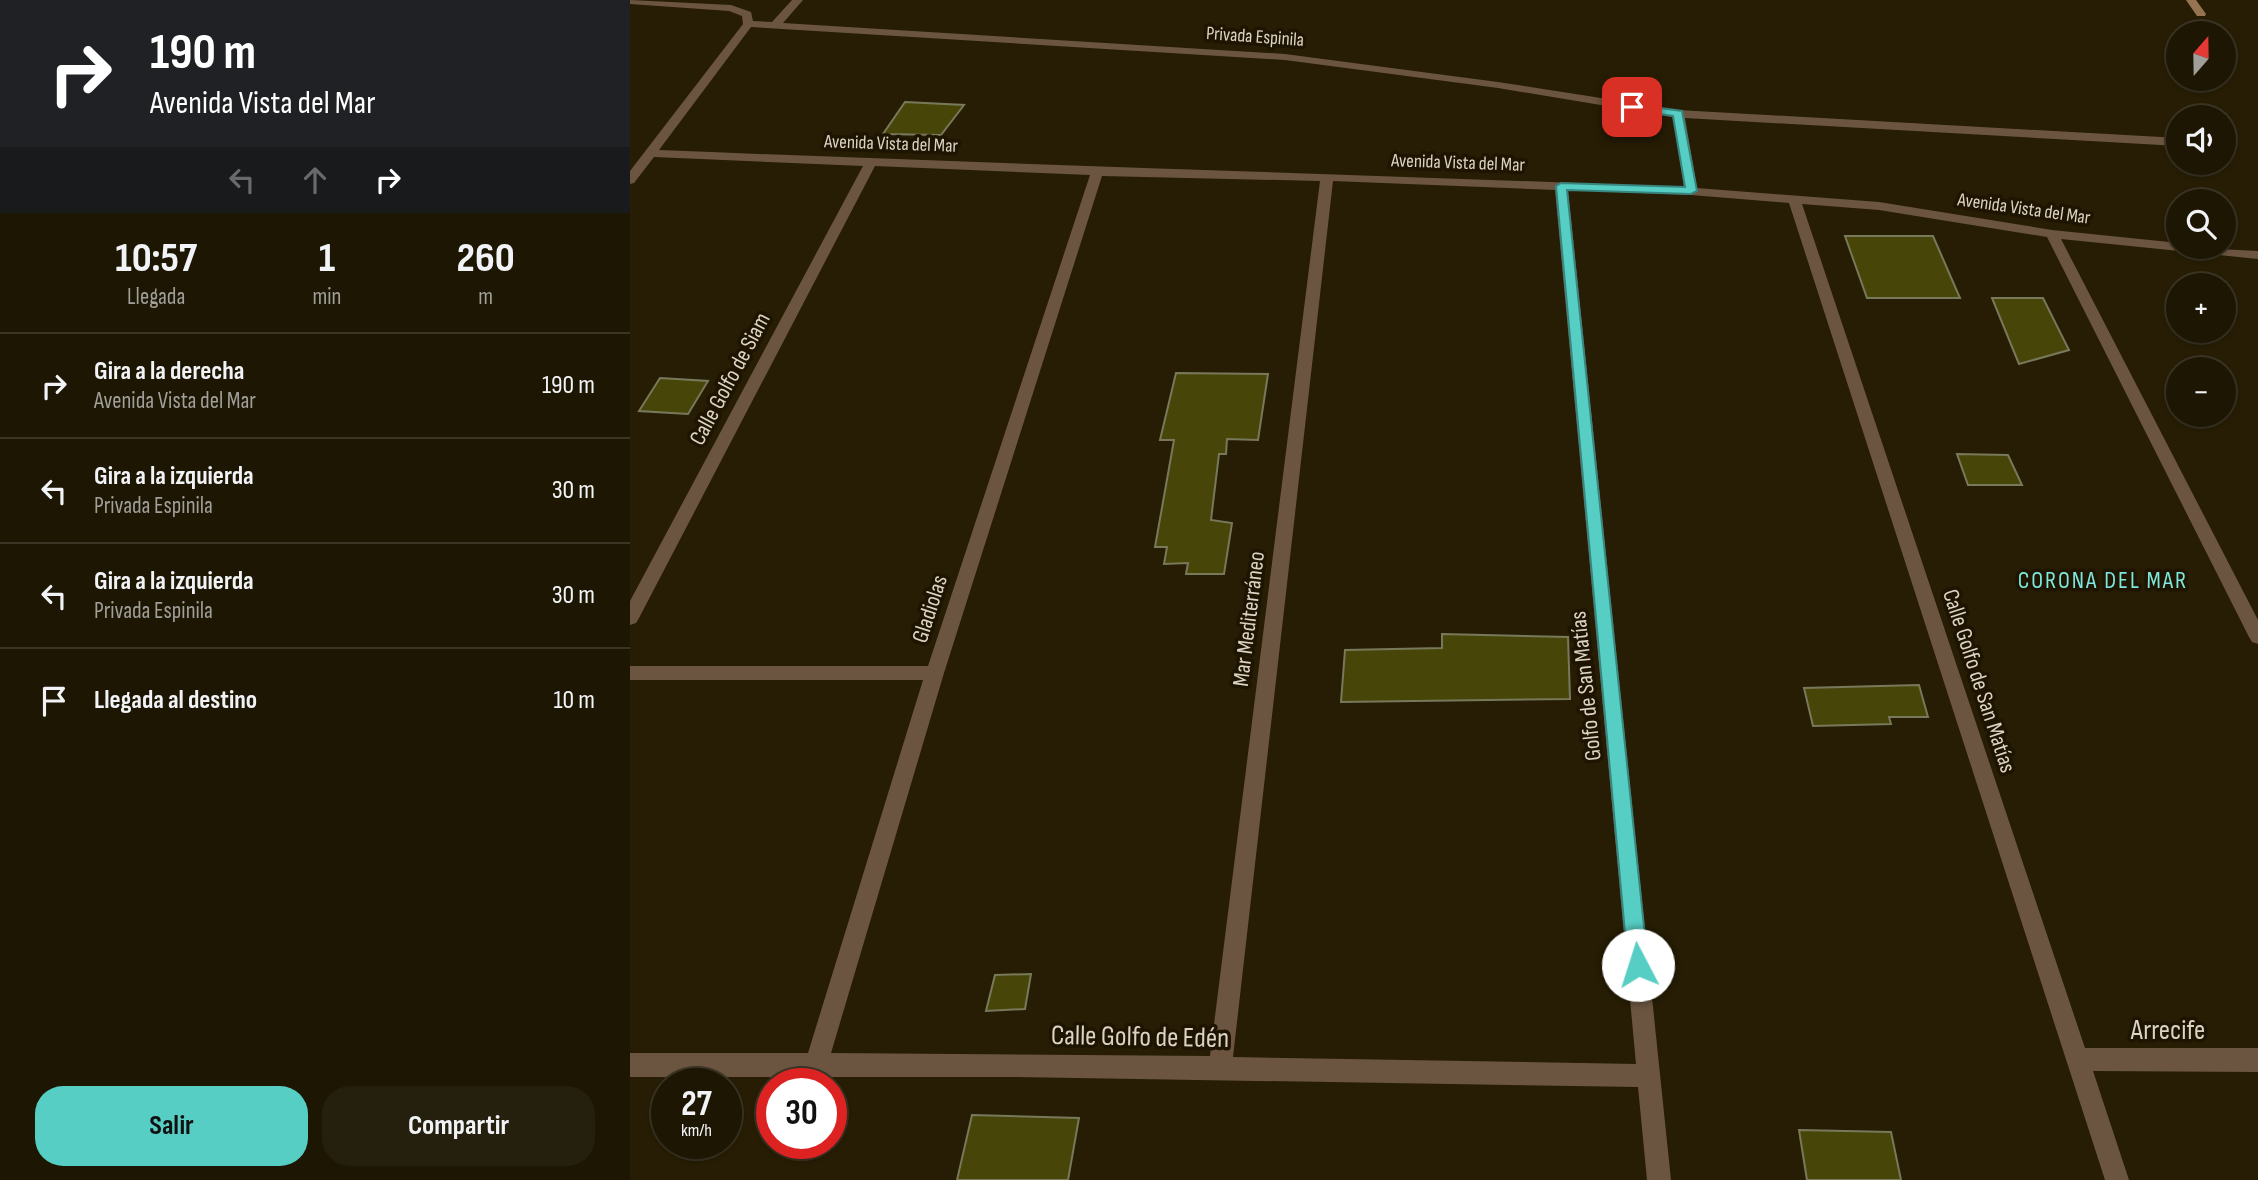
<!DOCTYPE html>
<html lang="es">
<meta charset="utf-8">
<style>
:root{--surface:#1d1603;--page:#251f0d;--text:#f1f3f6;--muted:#a09f9a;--line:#3b3525;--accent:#56cec4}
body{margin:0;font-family:"Sofia Sans Condensed",sans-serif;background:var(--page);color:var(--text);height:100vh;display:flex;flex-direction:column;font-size:26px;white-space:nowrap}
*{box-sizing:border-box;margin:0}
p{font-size:23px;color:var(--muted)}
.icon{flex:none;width:38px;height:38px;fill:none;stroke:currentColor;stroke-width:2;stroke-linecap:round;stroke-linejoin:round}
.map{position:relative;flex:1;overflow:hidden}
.panel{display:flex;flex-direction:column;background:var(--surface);width:630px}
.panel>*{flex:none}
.banner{background:#202124;color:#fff;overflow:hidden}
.needle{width:46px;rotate:20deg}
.tools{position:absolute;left:1536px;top:21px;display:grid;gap:14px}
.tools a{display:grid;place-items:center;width:70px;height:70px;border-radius:50%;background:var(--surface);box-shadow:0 2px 5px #0004,0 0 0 2px var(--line);font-size:35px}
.speed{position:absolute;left:21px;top:1068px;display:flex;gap:14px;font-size:35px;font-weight:700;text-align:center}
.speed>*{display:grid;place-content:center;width:91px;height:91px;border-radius:50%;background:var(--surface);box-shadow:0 2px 5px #0004,0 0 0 2px var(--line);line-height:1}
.speed small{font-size:18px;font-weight:400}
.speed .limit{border:10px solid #d22;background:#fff;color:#111}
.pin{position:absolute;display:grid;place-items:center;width:60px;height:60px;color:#fff;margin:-30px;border-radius:14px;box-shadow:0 4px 10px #0006}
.me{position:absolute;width:77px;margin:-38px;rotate:355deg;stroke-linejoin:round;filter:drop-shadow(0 0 5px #0008)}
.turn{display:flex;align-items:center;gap:24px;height:147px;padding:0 35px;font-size:32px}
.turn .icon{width:91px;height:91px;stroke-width:2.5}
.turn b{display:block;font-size:49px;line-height:60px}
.lanes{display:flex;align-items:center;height:66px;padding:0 35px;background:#0003;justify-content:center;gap:35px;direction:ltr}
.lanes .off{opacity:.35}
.eta{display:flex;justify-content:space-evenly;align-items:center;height:119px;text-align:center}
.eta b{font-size:42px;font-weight:700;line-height:49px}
.button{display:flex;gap:14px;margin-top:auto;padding:14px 35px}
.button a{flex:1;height:80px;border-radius:28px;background:var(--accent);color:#111;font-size:28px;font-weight:700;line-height:80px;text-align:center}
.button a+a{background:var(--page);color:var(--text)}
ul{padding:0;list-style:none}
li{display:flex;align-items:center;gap:21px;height:105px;padding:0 35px;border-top:2px solid var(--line)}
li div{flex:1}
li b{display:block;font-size:26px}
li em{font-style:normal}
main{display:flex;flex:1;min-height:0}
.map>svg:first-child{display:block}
.building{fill:#484509;stroke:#78785b;stroke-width:2}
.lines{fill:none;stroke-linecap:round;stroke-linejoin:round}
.street{fill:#6b5540;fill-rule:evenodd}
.secondary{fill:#967351;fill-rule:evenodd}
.route{fill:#56cec4;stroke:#38867f;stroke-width:2}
.labels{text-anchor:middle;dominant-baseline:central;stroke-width:7;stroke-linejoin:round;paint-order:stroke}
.far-street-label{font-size:19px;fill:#dbd4c6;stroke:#1e1400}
.street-label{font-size:23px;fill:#dbd4c6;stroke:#1e1400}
.neighbourhood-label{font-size:24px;letter-spacing:2px;fill:#7ee8de;stroke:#1e1400}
.near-street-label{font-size:28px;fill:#dbd4c6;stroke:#1e1400}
</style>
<main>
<section class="panel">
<div class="banner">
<div class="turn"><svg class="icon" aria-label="right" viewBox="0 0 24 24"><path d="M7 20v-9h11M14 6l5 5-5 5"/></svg><div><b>190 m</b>Avenida Vista del Mar</div></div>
<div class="lanes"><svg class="icon off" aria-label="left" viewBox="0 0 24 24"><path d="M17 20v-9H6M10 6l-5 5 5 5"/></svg><svg class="icon off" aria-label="ahead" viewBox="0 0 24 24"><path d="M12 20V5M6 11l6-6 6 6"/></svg><svg class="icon" aria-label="right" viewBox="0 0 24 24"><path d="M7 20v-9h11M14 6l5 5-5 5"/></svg></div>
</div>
<div class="eta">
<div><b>10:57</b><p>Llegada</p></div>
<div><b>1</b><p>min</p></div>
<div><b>260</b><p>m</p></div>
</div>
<ul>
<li><svg class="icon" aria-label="right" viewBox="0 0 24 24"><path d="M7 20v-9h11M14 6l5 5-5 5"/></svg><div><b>Gira a la derecha</b><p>Avenida Vista del Mar</p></div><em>190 m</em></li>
<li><svg class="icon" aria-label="left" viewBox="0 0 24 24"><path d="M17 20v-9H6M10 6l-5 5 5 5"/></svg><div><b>Gira a la izquierda</b><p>Privada Espinila</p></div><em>30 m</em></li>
<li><svg class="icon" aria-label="left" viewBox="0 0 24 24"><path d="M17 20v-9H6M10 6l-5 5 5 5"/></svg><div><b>Gira a la izquierda</b><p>Privada Espinila</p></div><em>30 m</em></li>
<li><svg class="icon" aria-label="arrive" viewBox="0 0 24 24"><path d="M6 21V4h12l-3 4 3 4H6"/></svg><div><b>Llegada al destino</b></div><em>10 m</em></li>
</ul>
<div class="button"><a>Salir</a><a>Compartir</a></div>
</section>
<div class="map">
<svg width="1628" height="1180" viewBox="0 0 1628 1180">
<rect width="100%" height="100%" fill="#271d04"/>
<g class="building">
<polygon points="275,102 334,105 311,135 253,134"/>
<polygon points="1215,236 1303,236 1330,298 1237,298"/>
<polygon points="1362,298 1413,298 1439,350 1389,364"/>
<polygon points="546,373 638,374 628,440 597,439 596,454 589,454 581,520 602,523 594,574 556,574 558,563 534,564 537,547 525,547 544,440 530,440"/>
<polygon points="30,378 78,381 58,414 9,411"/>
<polygon points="1327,454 1378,455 1392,485 1338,485"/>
<polygon points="812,634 938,637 940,699 711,702 715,650 812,648"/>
<polygon points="1289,685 1298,717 1259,717 1261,724 1183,726 1174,688"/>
<polygon points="401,974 395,1009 356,1011 365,975"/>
<polygon points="342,1115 449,1118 438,1180 327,1180"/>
<polygon points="1169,1130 1261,1132 1271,1180 1177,1180"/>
</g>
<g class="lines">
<path class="street" d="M 0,0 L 101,5 L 121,12 L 123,21 L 142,22 L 162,0 L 173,0 L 153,23 L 655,54 L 868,82 L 1048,110 L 1549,138 L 1549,146 L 1055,118 L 1067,188 L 1249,202 L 1422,230 L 1549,243 L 1549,247 L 1628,251 L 1628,259 L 1431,239 L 1628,620 L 1628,644 L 1622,642 L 1619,637 L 1417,237 L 1249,210 L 1172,204 L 1455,1048 L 1628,1048 L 1628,1072 L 1463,1071 L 1499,1180 L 1475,1180 L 1159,203 L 1061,195 L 938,190 L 1041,1180 L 1017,1180 L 1008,1087 L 382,1077 L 0,1077 L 0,1053 L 178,1053 L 293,680 L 0,680 L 0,666 L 298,666 L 460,175 L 245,166 L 9,618 L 6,623 L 0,625 L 0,601 L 233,166 L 24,157 L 4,183 L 0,184 L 0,171 L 113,24 L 112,16 L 99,11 L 0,4 ZM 121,27 L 655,60 L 868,88 L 1043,117 L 1054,187 C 712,174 371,164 29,150 ZM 472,176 L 690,181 L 580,1056 L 201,1053 L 314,673 ZM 703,181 L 925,190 L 1006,1064 L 603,1057 Z"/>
<polygon class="secondary" points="1556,0 1566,0 1576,14 1575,16 1567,16"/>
</g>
<polygon class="route" points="1002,104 1052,111 1067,191 1061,194 937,190 1018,965 1015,972 1008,975 1001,972 998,965 926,186 931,183 1055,187 1043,116 998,110 996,107"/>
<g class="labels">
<g class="far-street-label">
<text transform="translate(625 37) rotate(4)">Privada Espinila</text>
<text transform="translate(261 144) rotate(2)">Avenida Vista del Mar</text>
<text transform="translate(828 163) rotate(2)">Avenida Vista del Mar</text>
<text transform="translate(1394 209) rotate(8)">Avenida Vista del Mar</text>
</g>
<g class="street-label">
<text transform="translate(100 379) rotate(-62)">Calle Golfo de Siam</text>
<text transform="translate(300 609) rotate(-72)">Gladiolas</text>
<text transform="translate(619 619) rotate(-83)">Mar Mediterráneo</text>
<text transform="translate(1349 681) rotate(72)">Calle Golfo de San Matías</text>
<text transform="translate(956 686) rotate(-96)">Golfo de San Matías</text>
</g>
<g class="neighbourhood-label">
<text x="1473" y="580">CORONA DEL MAR</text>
</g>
<g class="near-street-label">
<text x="1538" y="1030">Arrecife</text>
<text transform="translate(510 1037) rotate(1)">Calle Golfo de Edén</text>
</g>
</g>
</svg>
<div class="tools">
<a><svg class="needle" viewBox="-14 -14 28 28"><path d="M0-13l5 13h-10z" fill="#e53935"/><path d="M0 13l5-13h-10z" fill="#a09f9a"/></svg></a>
<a><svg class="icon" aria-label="sound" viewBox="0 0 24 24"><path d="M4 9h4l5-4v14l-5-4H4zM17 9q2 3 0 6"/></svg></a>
<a><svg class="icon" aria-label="search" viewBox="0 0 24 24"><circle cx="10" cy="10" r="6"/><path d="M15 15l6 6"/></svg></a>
<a>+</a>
<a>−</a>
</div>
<div class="speed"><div>27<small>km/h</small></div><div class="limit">30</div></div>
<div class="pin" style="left:1002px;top:107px;background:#d93025"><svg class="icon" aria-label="arrive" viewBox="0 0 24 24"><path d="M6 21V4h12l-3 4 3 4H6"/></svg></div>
<svg class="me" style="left:1008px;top:965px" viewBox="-20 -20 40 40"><circle r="19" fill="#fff"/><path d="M0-13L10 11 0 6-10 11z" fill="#56cec4"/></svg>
</div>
</main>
